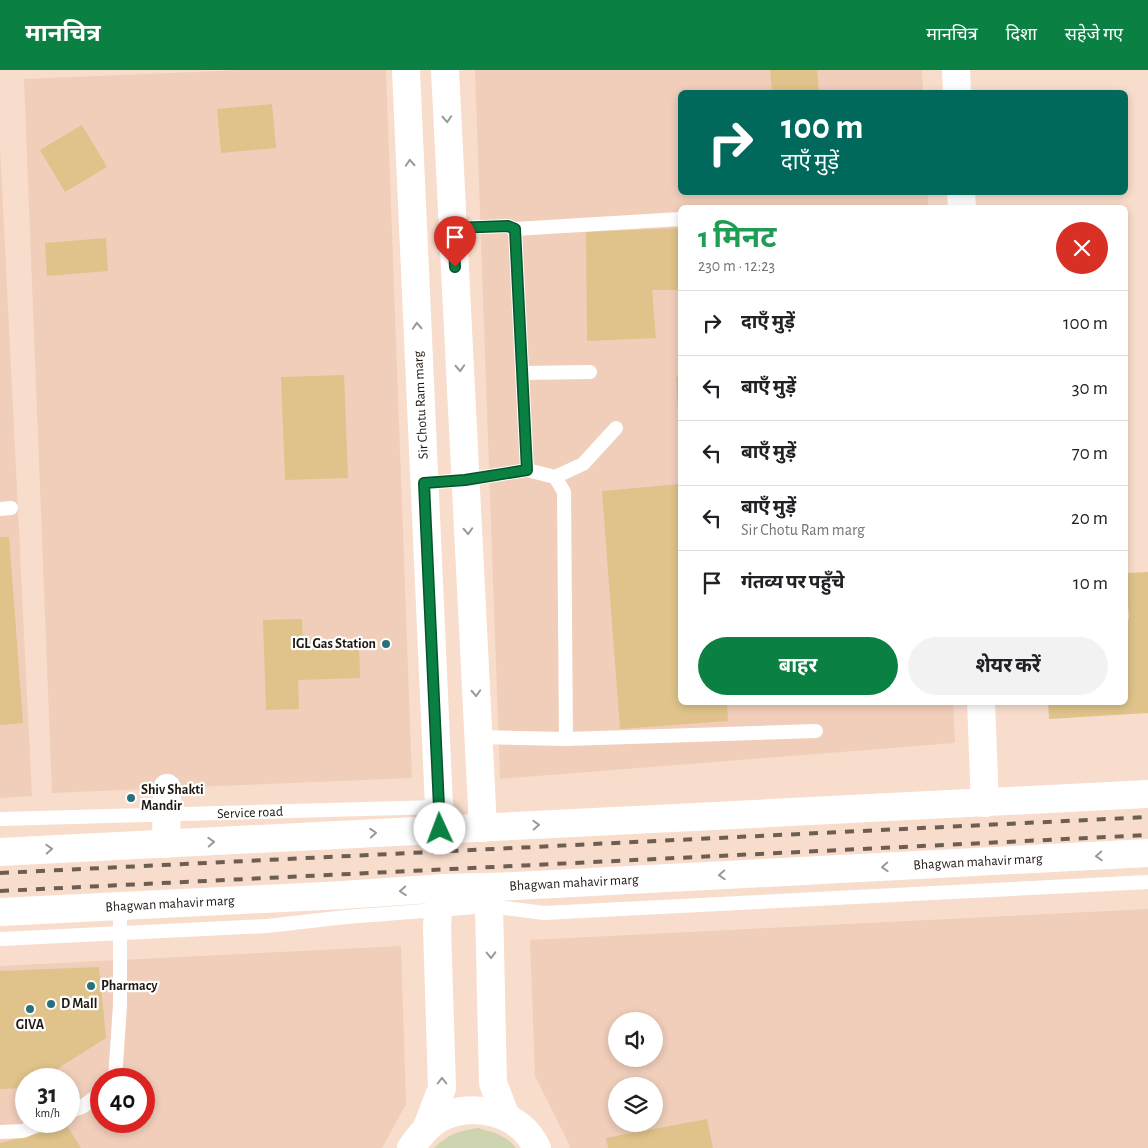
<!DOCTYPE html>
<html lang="hi">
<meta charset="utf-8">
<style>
:root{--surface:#fff;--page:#f2f2f2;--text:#202124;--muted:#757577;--line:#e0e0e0;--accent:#0b8043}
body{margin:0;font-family:"Alegreya Sans","Noto Sans Devanagari",sans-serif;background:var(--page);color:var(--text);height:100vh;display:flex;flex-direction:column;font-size:19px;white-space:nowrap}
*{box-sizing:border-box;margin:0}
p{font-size:16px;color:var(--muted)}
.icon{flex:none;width:28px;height:28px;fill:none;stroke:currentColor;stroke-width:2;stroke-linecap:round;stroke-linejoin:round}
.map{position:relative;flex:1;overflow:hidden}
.sheet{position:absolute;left:678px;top:135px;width:450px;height:500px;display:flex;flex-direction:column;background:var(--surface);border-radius:8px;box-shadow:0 2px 8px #0003}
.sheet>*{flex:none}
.guide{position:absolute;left:678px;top:20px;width:450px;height:105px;border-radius:8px;box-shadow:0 2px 8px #0003;background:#00695c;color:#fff;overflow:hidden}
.buttons{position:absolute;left:608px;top:942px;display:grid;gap:10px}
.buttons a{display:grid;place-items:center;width:55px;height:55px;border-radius:50%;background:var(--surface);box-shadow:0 2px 8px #0003;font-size:25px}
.speed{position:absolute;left:15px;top:998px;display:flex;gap:10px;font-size:25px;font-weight:700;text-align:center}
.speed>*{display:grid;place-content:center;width:65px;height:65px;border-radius:50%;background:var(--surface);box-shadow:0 2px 8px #0003;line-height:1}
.speed small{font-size:12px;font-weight:400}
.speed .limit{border:8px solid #d22;background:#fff;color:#111}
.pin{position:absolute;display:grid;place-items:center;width:42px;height:42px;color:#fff;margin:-51px -21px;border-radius:50% 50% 50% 0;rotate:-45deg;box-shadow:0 0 5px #0007}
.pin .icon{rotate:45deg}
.me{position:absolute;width:55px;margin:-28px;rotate:358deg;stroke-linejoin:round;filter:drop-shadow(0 0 4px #0008)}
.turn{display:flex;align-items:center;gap:18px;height:105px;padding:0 20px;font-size:22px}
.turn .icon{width:65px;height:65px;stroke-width:2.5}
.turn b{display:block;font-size:35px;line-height:42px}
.round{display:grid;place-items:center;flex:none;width:52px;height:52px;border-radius:26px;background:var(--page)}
.overview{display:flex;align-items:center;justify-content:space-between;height:85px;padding:0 20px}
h1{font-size:30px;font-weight:700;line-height:38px;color:#1e9e55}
.button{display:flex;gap:10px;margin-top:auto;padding:10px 20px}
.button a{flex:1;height:58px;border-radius:30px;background:var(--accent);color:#fff;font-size:20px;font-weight:700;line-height:58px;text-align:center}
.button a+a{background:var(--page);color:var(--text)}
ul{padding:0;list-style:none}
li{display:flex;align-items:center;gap:15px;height:65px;padding:0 20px;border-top:1px solid var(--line)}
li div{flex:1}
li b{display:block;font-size:19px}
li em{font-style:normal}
header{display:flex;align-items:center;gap:30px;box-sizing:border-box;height:70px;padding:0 25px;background:var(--accent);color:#fff}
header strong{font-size:24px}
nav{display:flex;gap:28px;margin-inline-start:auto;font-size:18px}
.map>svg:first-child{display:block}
.built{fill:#f0ceba;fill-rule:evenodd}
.green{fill:#cdd4af}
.building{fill:#dfc38a}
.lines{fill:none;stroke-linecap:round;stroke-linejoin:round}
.lane{stroke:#fff;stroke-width:14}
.street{stroke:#fff;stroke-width:28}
.secondary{stroke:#fff;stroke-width:28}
.rail{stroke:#6d5e54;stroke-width:4;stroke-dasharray:9 9;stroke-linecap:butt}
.oneway{stroke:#9c9895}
.route-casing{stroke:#07532c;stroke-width:12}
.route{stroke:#0b8043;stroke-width:9}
.poi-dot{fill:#28707b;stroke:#fff;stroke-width:2}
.labels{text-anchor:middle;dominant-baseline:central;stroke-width:4.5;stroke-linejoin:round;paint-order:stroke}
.street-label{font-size:14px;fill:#221913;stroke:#fff}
.poi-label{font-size:14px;font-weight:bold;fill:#221913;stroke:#fff;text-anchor:start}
</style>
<header>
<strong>मानचित्र</strong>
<nav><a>मानचित्र</a><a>दिशा</a><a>सहेजे गए</a></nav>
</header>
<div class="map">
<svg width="1148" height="1078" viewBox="0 0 1148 1078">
<rect width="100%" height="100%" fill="#f8ddcc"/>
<g class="built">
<polygon points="244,0 386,0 412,708 52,723 24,9"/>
<polygon points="475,0 922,0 923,22 680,22 680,122 928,123 928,137 680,138 680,632 953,633 955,673 500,709"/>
<polygon points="0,75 32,726 0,728"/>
<path d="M 1148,839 L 1148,1078 L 570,1078 L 569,1074 L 535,1006 L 530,870 ZM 616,951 L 654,951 L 654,989 L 616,989 ZM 616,1016 L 654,1016 L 654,1054 L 616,1054 Z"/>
<path d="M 401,876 L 406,1034 L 382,1078 L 0,1078 L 0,896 ZM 26,1009 L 69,1009 L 69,1051 L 26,1051 ZM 101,1009 L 144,1009 L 144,1051 L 101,1051 Z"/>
</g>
<path class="green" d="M 478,1058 C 493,1062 506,1065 516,1078 L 434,1078 C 449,1064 458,1061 478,1058 Z"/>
<g class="building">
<polygon points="770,0 817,0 819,22 772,22"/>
<polygon points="272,34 276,78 221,83 217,39"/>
<polygon points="82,55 107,97 65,122 40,80"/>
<polygon points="680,158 680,220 652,220 656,268 587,271 586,162"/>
<polygon points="106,168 108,201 47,206 45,173"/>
<polygon points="344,305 348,408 285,410 281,307"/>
<polygon points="676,307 680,307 680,357 679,357"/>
<polygon points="680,414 680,632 727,632 728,651 620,659 602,421"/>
<polygon points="0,467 9,467 23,653 0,655"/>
<polygon points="1148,502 1148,643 1049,649 1048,632 1125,632 1125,549 1129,549 1126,503"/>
<polygon points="302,549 303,572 359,571 360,608 298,610 299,639 266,640 263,550"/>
<polygon points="99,897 106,968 41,1009 26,1009 26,1018 0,1019 0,901"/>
<polygon points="707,1049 713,1078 608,1078 606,1068"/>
<polygon points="67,1056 81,1078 0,1078 0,1073"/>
</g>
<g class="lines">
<g class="lane">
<polyline points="453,158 508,156 515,159 527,400"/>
<polyline points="515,159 680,149"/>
<polyline points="522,303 590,302"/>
<polyline points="555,407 583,394 616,358"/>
<polyline points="424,413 465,410 527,400 555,407 564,422 566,669 478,667"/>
<polyline points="0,439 11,438"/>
<polyline points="566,669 816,661"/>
<polyline points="0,749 439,737"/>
<polyline points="0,869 267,856 346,847 489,836 544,843 1148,812"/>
<polyline points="115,1009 120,935 120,837"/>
<polyline points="69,1042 82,1037 101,1023"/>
<polyline points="0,1062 23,1061 47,1051"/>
</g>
<g class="street">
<polyline points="956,0 957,22"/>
<polyline points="961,122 962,138"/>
<polyline points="981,632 985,733"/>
<polyline points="487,818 489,836 493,1013 506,1047"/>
<polyline points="427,1057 442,1018 437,857 438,840 444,818"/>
<path d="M 411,1078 C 419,1066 428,1055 440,1048 C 474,1031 520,1042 537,1078"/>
</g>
<g class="secondary">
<polyline points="406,0 440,759"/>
<polyline points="445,0 483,758"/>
<polyline points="166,774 167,718"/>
<polyline points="0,782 1148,724"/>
<polyline points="0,842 343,825 444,818 515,816 1148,783"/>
</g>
<g class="rail">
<polyline points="0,803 1148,747"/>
<polyline points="0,821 1148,765"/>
</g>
</g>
<defs><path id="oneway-chevron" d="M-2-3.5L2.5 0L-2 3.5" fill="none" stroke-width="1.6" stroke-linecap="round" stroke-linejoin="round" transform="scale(1.25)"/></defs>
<g class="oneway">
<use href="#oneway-chevron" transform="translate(447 49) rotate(87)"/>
<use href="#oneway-chevron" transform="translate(410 93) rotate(-93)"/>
<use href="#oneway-chevron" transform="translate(417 256) rotate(-93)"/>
<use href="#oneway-chevron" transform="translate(460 298) rotate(87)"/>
<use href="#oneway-chevron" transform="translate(468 461) rotate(87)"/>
<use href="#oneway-chevron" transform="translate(476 623) rotate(87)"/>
<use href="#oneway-chevron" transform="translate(536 755) rotate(-3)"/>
<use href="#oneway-chevron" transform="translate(373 763) rotate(-4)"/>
<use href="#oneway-chevron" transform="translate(211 772) rotate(-3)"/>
<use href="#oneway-chevron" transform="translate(49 779) rotate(-3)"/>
<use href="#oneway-chevron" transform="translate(1099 786) rotate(177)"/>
<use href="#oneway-chevron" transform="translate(885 797) rotate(177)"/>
<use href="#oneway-chevron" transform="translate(722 805) rotate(177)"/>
<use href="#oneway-chevron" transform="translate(403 821) rotate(176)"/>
<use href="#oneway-chevron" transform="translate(491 885) rotate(89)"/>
<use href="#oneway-chevron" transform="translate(442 1011) rotate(-90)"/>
</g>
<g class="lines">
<defs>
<polyline id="route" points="440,759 424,413 465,410 527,400 515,159 508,156 453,158 455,197"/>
</defs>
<use href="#route" class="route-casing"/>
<use href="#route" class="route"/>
</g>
<g class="poi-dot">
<circle cx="386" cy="574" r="5"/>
<circle cx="131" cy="728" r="5"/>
<circle cx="91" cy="916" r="5"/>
<circle cx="51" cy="934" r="5"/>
<circle cx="30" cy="939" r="5"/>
</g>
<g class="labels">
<g class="street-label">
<text transform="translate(421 335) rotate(-93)">Sir Chotu Ram marg</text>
<text transform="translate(250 743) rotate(-2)">Service road</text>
<text transform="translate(978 792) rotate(-3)">Bhagwan mahavir marg</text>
<text transform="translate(574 813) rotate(-3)">Bhagwan mahavir marg</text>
<text transform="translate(170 834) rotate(-3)">Bhagwan mahavir marg</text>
</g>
<g class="poi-label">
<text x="376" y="574" text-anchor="end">IGL Gas Station</text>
<text x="141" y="720">Shiv Shakti<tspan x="141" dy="16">Mandir</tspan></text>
<text x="101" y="916">Pharmacy</text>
<text x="61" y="934">D Mall</text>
<text x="30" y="955" text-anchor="middle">GIVA</text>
</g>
</g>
</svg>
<div class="buttons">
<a><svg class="icon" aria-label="sound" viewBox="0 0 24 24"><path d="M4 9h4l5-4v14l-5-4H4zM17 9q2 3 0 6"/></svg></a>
<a><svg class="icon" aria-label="layers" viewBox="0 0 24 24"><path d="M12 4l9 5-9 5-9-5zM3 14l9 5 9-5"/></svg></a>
</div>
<div class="speed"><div>31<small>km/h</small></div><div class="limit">40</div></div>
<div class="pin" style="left:455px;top:197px;background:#d93025"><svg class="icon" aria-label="arrive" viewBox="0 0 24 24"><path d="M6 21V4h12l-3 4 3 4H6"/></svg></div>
<svg class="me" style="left:440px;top:759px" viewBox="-20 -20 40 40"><circle r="19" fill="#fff"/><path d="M0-13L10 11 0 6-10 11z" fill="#0b8043"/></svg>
<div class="guide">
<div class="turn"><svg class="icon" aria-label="right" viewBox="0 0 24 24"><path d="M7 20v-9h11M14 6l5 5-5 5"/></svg><div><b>100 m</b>दाएँ मुड़ें</div></div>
</div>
<section class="sheet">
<div class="overview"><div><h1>1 मिनट</h1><p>230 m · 12:23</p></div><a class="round" style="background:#d93025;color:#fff"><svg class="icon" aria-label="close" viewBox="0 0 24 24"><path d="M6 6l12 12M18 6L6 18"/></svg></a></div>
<ul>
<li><svg class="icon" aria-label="right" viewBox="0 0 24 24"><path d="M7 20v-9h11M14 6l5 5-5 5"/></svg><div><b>दाएँ मुड़ें</b></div><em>100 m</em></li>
<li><svg class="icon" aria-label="left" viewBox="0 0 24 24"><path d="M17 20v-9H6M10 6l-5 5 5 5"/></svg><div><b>बाएँ मुड़ें</b></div><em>30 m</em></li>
<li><svg class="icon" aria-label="left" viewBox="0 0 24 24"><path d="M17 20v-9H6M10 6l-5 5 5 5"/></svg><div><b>बाएँ मुड़ें</b></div><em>70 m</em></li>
<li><svg class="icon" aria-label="left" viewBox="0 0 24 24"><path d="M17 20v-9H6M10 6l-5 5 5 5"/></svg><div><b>बाएँ मुड़ें</b><p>Sir Chotu Ram marg</p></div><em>20 m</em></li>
<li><svg class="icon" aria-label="arrive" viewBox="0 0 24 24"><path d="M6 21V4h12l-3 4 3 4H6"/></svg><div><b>गंतव्य पर पहुँचे</b></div><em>10 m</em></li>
</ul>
<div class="button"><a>बाहर</a><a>शेयर करें</a></div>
</section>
</div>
